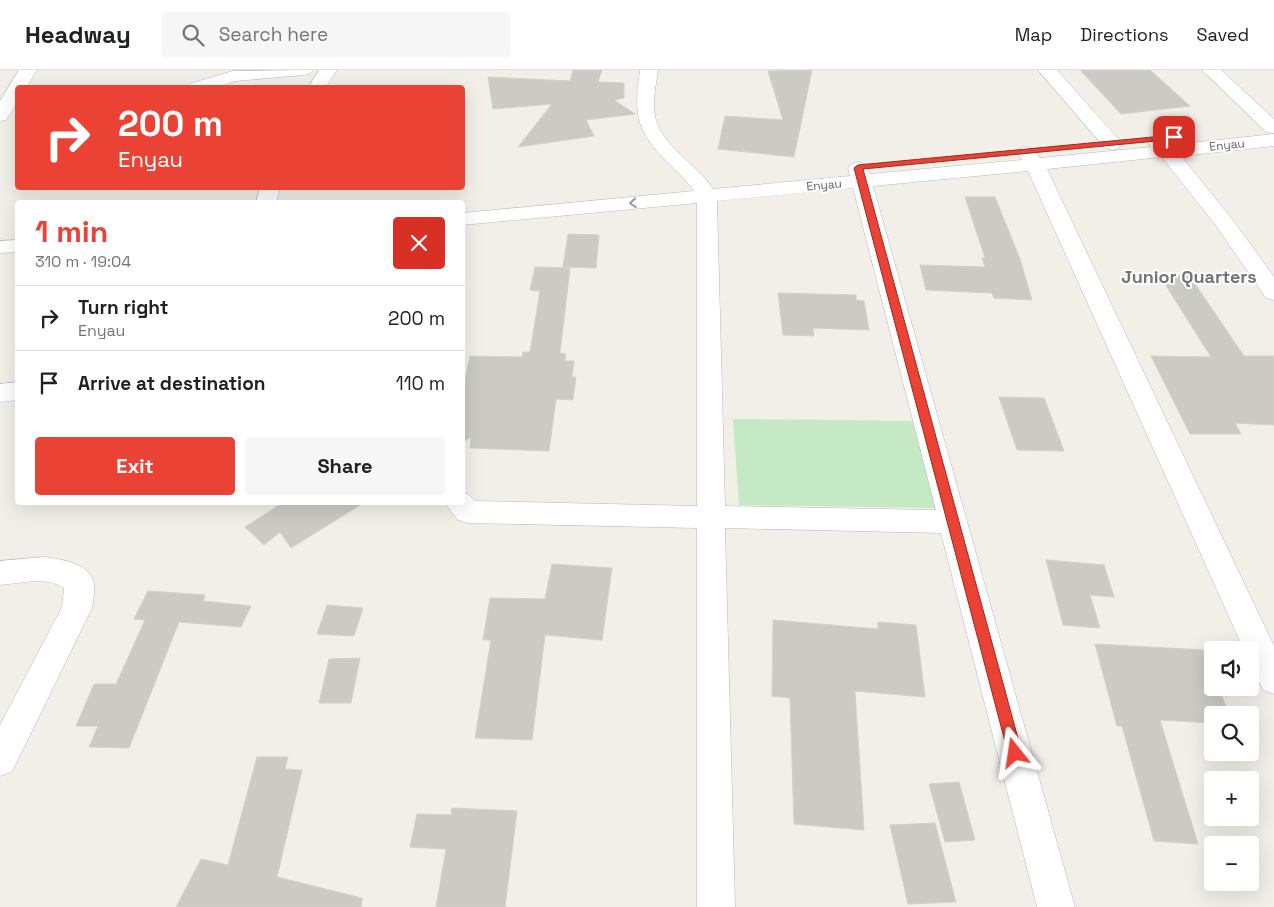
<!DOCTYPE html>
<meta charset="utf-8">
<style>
:root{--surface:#fff;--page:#f6f6f6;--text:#202124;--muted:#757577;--line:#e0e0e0;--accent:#ea4335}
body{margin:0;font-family:"Space Grotesk",sans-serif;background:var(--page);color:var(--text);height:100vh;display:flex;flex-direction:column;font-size:19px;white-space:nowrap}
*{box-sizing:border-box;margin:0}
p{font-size:16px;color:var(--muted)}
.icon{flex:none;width:28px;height:28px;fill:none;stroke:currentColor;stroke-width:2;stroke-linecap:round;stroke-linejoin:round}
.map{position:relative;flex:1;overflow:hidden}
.drawer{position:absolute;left:15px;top:130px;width:450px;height:305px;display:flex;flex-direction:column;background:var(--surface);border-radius:5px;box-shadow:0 5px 20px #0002}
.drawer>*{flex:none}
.banner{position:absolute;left:15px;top:15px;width:450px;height:105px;border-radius:5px;box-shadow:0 5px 20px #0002;background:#ea4335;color:#fff;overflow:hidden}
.buttons{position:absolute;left:1204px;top:571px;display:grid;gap:10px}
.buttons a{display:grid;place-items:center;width:55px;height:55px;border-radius:5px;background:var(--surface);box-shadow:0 5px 20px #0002;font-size:25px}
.pin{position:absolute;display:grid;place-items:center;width:42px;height:42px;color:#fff;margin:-21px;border-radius:10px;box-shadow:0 2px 8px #0006}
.me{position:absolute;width:55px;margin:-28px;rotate:345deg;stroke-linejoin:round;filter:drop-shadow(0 0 4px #0008)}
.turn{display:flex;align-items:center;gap:18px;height:105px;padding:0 20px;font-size:22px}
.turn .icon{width:65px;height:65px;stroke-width:2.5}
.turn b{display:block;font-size:35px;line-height:42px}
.round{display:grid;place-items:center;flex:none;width:52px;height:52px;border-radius:5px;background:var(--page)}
.head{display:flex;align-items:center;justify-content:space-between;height:85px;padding:0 20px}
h1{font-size:30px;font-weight:700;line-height:38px;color:var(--accent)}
.primary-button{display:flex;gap:10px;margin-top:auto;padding:10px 20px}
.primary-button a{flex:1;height:58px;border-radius:5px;background:var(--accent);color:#fff;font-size:20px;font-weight:700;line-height:58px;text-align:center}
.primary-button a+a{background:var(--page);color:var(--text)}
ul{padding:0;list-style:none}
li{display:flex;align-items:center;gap:15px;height:65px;padding:0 20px;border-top:1px solid var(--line)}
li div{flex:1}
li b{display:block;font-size:19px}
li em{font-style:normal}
header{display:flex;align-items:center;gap:30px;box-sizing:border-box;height:70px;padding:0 25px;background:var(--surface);border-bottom:1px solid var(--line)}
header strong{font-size:24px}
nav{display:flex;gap:28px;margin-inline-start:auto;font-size:18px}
.search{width:350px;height:45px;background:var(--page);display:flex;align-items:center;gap:12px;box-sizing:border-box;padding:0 18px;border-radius:5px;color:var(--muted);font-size:19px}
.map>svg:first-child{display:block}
.green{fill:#c5e8c5}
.building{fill:#cccac5;stroke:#d6d1c6}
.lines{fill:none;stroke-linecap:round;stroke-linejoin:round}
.minor-casing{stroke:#b5b8bc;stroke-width:1}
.minor{fill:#fff;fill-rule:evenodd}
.oneway{stroke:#979a9d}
.route{fill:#ea4335;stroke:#982c22}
.labels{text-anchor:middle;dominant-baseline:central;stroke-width:4;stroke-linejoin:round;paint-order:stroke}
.far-street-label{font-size:12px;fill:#5f6368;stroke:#fff}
.quarter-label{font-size:18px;font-weight:bold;fill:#70757a;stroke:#fff}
</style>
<header>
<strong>Headway</strong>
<div class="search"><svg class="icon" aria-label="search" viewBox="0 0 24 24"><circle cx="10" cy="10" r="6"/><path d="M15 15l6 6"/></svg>Search here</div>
<nav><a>Map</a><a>Directions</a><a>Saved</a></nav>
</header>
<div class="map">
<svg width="1274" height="837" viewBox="0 0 1274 837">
<rect width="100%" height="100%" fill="#f1efe8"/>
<polygon class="green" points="733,349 917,351 938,438 739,435"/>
<g class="building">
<polygon points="573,0 602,0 598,12 624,13 624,28 614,30 635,44 586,50 594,66 518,77 552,34 493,39 488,7 570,11"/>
<polygon points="812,0 794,87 718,79 725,46 783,50 768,1"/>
<polygon points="1080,0 1150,0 1190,36 1121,44"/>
<polygon points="965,127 995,127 1020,189 1032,230 994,228 992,223 926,220 920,195 985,197 982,188 985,188"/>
<polygon points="568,164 599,165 596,198 563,197"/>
<polygon points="535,197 570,198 560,283 566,284 565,291 574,291 572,307 576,307 573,330 556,329 549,381 470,378 471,367 462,373 462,323 470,286 522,287 523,282 530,282 540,221 530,220"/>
<polygon points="1189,205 1244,286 1274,286 1274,355 1235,353 1241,364 1190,364 1151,286 1211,287 1160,206"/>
<polygon points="778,223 856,225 856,230 864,231 869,260 813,258 814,266 783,265"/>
<polygon points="999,327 1044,328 1064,381 1017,380"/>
<polygon points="284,432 365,432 291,478 280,462 264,475 245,457"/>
<polygon points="1046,490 1104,495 1114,527 1090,525 1100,558 1063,555"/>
<polygon points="552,494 612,498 602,570 545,565 532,670 475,668 491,570 483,570 490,528 545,529"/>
<polygon points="148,521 205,525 203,531 251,536 241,557 179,552 129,678 89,677 98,656 76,656 94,614 116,614 145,550 134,549"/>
<polygon points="327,535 363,538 354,566 317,564"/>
<polygon points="773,550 878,559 878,552 916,555 925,627 855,621 864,760 794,754 790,628 772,626"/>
<polygon points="1095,574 1205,580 1212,600 1212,618 1219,618 1229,645 1212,645 1212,653 1160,650 1198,774 1154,771 1122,656 1117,656"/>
<polygon points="360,588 351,633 319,633 329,589"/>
<polygon points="257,687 288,687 285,699 302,700 277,807 362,828 361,837 176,837 201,789 228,795"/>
<polygon points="959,712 975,770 945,772 929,714"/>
<polygon points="452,738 517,741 505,837 436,837 446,779 410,777 417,744 451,745"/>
<polygon points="935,753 956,832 908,834 890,755"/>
</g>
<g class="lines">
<defs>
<g id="minor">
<polygon points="19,0 37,0 26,18 18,18 18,32 6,50 0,51 0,31"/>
<polygon points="313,0 310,4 304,5 235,11 215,18 187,18 189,14 233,1"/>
<polygon points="319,0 337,0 325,18 308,18"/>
<path d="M 640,0 L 658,0 C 656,15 652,31 655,46 C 661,76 697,94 713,119 L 850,106 L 848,98 L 851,94 L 858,92 L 865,94 L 870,104 L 1022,90 L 1016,82 L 1019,78 C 1031,75 1034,79 1040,88 L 1151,77 L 1148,72 L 1150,68 C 1160,66 1164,68 1172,75 L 1274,64 L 1274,76 L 1181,86 L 1232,149 L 1274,207 L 1274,230 L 1266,228 L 1217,157 L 1162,87 L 1047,99 L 1274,576 L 1274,624 L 1263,620 L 1250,593 L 1250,580 L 1244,580 L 1028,101 L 873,116 L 1075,837 L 1037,837 L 941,463 L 725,458 L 735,837 L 697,837 L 697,458 L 468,453 L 458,450 L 444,432 L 462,432 L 462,423 L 468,424 L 475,431 L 697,436 L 697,133 L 462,155 L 462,143 L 694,121 C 686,110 677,101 667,92 C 635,59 634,44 640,0 ZM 853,118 L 936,440 L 725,436 L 717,131 Z"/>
<polygon points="1038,0 1057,0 1119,70 1121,74 1119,78 1112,80 1105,78"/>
<polygon points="1202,0 1221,0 1274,49 1274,63 1266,62"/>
<polygon points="260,118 280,118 276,132 256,132"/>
<polygon points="18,170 18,182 0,183 0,171"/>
<polygon points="18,312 18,330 0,332 0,314"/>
<path d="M 44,487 C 60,489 91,493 94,514 C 95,521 93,531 92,538 L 12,702 L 0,706 L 0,655 L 62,537 L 64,518 C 47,506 20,513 0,515 L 0,491 Z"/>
</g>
</defs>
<use href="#minor" class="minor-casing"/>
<use href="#minor" class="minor"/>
</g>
<defs><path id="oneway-chevron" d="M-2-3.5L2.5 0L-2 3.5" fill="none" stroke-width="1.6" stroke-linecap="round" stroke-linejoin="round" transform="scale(1.25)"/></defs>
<use class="oneway" href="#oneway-chevron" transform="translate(633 133) rotate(175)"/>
<polygon class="route" points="1174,65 1177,66 1177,69 863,99 1022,683 1020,688 1015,690 1010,688 1008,683 854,98 858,95"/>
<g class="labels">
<g class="far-street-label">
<text transform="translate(1227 75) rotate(-6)">Enyau</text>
<text transform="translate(824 115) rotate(-5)">Enyau</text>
</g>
<g class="quarter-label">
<text x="1189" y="206">Junior Quarters</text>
</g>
</g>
</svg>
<div class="buttons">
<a><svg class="icon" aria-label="sound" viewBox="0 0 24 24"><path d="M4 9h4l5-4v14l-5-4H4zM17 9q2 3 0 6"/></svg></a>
<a><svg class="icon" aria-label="search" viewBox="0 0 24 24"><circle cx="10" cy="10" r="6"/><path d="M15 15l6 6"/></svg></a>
<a>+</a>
<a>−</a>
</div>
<div class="pin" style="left:1174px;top:67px;background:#d93025"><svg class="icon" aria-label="arrive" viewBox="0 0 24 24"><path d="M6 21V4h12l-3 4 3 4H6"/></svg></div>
<svg class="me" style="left:1015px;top:683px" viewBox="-20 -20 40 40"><path d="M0-17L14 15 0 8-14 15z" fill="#ea4335" stroke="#fff" stroke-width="4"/></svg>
<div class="banner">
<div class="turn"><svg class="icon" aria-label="right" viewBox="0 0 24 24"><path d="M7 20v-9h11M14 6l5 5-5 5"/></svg><div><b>200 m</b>Enyau</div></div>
</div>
<section class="drawer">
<div class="head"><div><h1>1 min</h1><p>310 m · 19:04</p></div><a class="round" style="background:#d93025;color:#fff"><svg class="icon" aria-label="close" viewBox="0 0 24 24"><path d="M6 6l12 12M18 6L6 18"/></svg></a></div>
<ul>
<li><svg class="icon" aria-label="right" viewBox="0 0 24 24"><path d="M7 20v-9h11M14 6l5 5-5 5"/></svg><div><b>Turn right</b><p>Enyau</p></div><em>200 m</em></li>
<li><svg class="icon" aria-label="arrive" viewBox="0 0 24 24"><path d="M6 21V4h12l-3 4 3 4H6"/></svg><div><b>Arrive at destination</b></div><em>110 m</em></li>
</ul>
<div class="primary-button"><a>Exit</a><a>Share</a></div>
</section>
</div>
